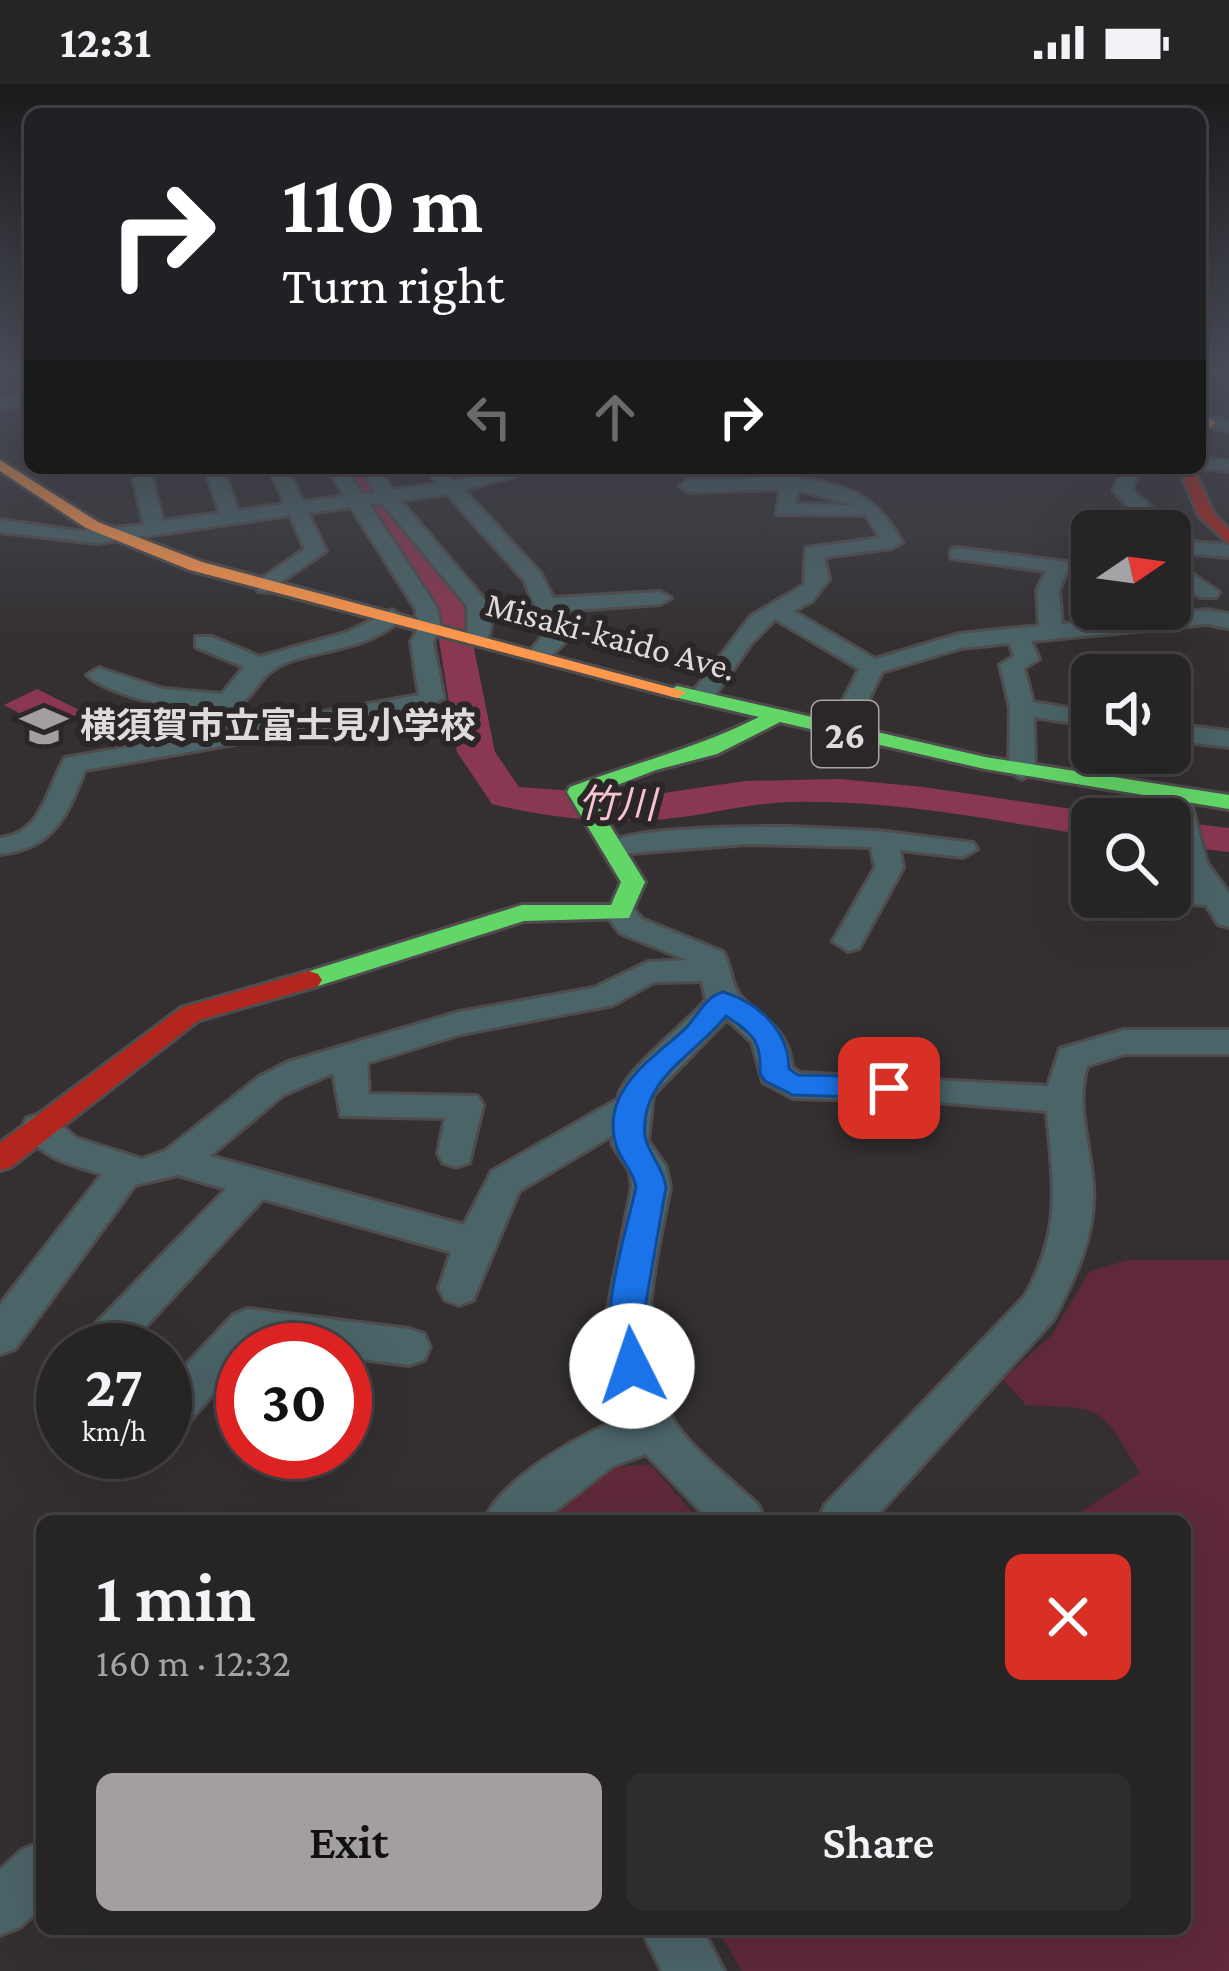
<!DOCTYPE html>
<meta charset="utf-8">
<style>
:root{--surface:#272426;--page:#2f2c2e;--text:#f1f3f6;--muted:#a4a4a7;--line:#434143;--accent:#a39fa0}
body{margin:0;font-family:"Crimson Pro","Noto Sans JP",serif;background:var(--page);color:var(--text);height:100vh;display:flex;flex-direction:column;font-size:45px;white-space:nowrap}
*{box-sizing:border-box;margin:0}
p{font-size:39px;color:var(--muted)}
.icon{flex:none;width:66px;height:66px;fill:none;stroke:currentColor;stroke-width:2;stroke-linecap:round;stroke-linejoin:round}
.map{position:relative;flex:1;overflow:hidden}
.side{position:absolute;left:36px;top:1431px;width:1155px;height:420px;display:flex;flex-direction:column;background:var(--surface);border-radius:18px;box-shadow:0 12px 48px #0002,0 0 0 3px var(--line)}
.side>*{flex:none}
.guide{position:absolute;left:24px;top:24px;width:1182px;height:366px;border-radius:18px;box-shadow:0 12px 48px #0002,0 0 0 3px var(--line);background:#202124;color:#fff;overflow:hidden}
.needle{width:78px;rotate:77deg}
.buttons{position:absolute;left:1071px;top:426px;display:grid;gap:24px}
.buttons a{display:grid;place-items:center;width:120px;height:120px;border-radius:18px;background:var(--surface);box-shadow:0 12px 48px #0002,0 0 0 3px var(--line);font-size:60px}
.speed{position:absolute;left:36px;top:1239px;display:flex;gap:24px;font-size:60px;font-weight:700;text-align:center}
.speed>*{display:grid;place-content:center;width:156px;height:156px;border-radius:50%;background:var(--surface);box-shadow:0 12px 48px #0002,0 0 0 3px var(--line);line-height:1}
.speed small{font-size:30px;font-weight:400}
.speed .limit{border:18px solid #d22;background:#fff;color:#111}
.pin{position:absolute;display:grid;place-items:center;width:102px;height:102px;color:#fff;margin:-51px;border-radius:24px;box-shadow:0 6px 18px #0006}
.me{position:absolute;width:132px;margin:-66px;rotate:356deg;stroke-linejoin:round;filter:drop-shadow(0 0 9px #0008)}
.turn{display:flex;align-items:center;gap:42px;height:252px;padding:0 60px;font-size:54px}
.turn .icon{width:156px;height:156px;stroke-width:2.5}
.turn b{display:block;font-size:84px;line-height:102px}
.lanes{display:flex;align-items:center;height:114px;padding:0 60px;background:#0003;justify-content:center;gap:60px;direction:ltr}
.lanes .off{opacity:.35}
.round{display:grid;place-items:center;flex:none;width:126px;height:126px;border-radius:18px;background:var(--page)}
.headline{display:flex;align-items:center;justify-content:space-between;height:204px;padding:0 60px}
h1{font-size:72px;font-weight:600;line-height:90px}
.action{display:flex;gap:24px;margin-top:auto;padding:24px 60px}
.action a{flex:1;height:138px;border-radius:18px;background:var(--accent);color:#111;font-size:48px;font-weight:600;line-height:138px;text-align:center}
.action a+a{background:var(--page);color:var(--text)}
.status{display:flex;justify-content:space-between;align-items:center;height:84px;padding:0 60px;background:var(--surface);direction:ltr}
.status svg{height:33px;fill:currentColor}
.map>svg:first-child{display:block}
.green{fill:#5f293a}
.water{fill:#8a3852}
.lines{fill:none;stroke-linecap:round;stroke-linejoin:round}
.river{fill:#8a3852;fill-rule:evenodd}
.street-casing{stroke:#4f4c4d;stroke-width:6}
.fast-casing{stroke:#4f4c4d;stroke-width:6}
.slow-casing{stroke:#4f4c4d;stroke-width:6}
.jam-casing{stroke:#4f4c4d;stroke-width:6}
.street{fill:#4b6468;fill-rule:evenodd}
.fast{fill:#63d668;fill-rule:evenodd}
.slow{fill:#ff974d;fill-rule:evenodd}
.jam{fill:#b3261e;fill-rule:evenodd}
.route{fill:#1a73e8;stroke:#114b97;stroke-width:3}
.labels{text-anchor:middle;dominant-baseline:central;stroke-width:12;stroke-linejoin:round;paint-order:stroke}
.far-street-label{font-size:36px;fill:#dfdbdc;stroke:#2b2627}
.far-poi-label{font-size:36px;font-weight:bold;fill:#dfdbdc;stroke:#2b2627;text-anchor:start}
.shield{fill:#2b2627;stroke:#a9a5a6;stroke-width:3}
.shield-label{font-size:39px;font-weight:bold;fill:#dfdbdc}
.far-water-label{font-size:39px;font-style:italic;fill:#f9c4d0;stroke:#2b2627}
</style>
<div class="status"><b>12:31</b><svg viewBox="0 0 49 12"><path d="M0 12V9h3v3zM5 12V6h3v6zM10 12V3h3v9zM15 12V0h3v12zM26 1h20v11H26zM47 4h2v5h-2z"/></svg></div>
<div class="map">
<svg width="1229" height="1887" viewBox="0 0 1229 1887">
<rect width="100%" height="100%" fill="#343032"/>
<g class="green">
<path d="M 1127,1176 L 1229,1176 L 1229,1887 L 742,1887 L 717,1845 L 1185,1845 L 1185,1437 L 1067,1437 L 1140,1389 C 1098,1320 1107,1325 1026,1321 L 1003,1295 L 1052,1251 L 1089,1188 Z"/>
<polygon points="650,1380 700,1437 538,1437 585,1386"/>
</g>
<polygon class="water" points="37,605 83,628 49,645 4,621"/>
<g class="lines">
<g class="river">
<path d="M 345,384 L 371,384 L 443,483 L 466,525 L 495,668 L 519,703 L 643,712 L 745,697 L 839,695 L 923,703 L 1092,728 L 1109,735 L 1092,735 L 1092,752 C 993,736 893,716 792,718 C 748,719 708,731 665,735 C 608,740 548,734 492,720 L 457,668 L 434,525 L 413,483 Z"/>
<polygon points="1170,737 1229,744 1229,768 1170,761"/>
</g>
<defs>
<g id="street">
<polygon points="30,311 30,321 0,324 0,314"/>
<polygon points="1200,332 1229,337 1229,347 1200,342"/>
<polygon points="1200,374 1229,377 1229,387 1198,384"/>
<path d="M 131,384 L 149,384 L 163,437 L 220,429 L 205,384 L 223,384 L 238,427 L 285,420 L 269,384 L 287,384 L 303,418 L 345,412 L 327,384 L 345,384 L 362,410 L 375,408 L 361,384 L 379,384 L 392,406 L 438,400 L 431,391 L 440,386 L 455,397 L 510,384 L 542,384 L 464,406 L 541,490 L 553,514 L 660,508 L 671,514 L 660,520 L 559,527 L 567,556 L 548,575 L 532,575 L 528,570 L 546,548 L 524,496 L 447,410 L 400,416 L 489,521 C 493,535 492,548 484,560 L 468,560 L 467,522 L 382,419 L 369,420 L 437,524 L 441,543 L 433,558 L 444,614 L 419,628 L 85,686 C 67,732 53,765 0,770 L 0,754 C 43,749 46,706 65,674 L 419,611 L 411,558 L 419,543 L 415,524 L 351,423 L 308,429 L 326,467 L 266,508 L 258,507 L 258,497 L 305,465 L 290,431 L 97,459 L 0,448 L 0,436 L 78,447 L 144,441 Z"/>
<polygon points="1122,384 1140,384 1132,406 1158,430 1156,447 1136,447 1138,431 1113,407"/>
<path d="M 791,393 C 846,401 873,407 902,458 L 892,464 L 824,473 L 829,495 L 812,517 L 793,527 L 875,575 L 959,550 L 1039,542 L 1037,506 L 1046,487 L 951,474 L 951,466 L 958,464 L 1066,478 L 1069,482 L 1059,506 L 1062,540 L 1207,526 L 1229,530 L 1229,544 L 1207,540 L 1031,557 L 1039,575 L 1024,584 L 1033,618 L 1092,628 L 1092,642 L 1034,633 L 1035,687 L 1022,695 L 1009,687 L 1010,624 L 1000,581 L 1014,572 L 1009,559 L 961,564 L 882,588 L 853,648 L 840,656 L 827,648 L 859,585 L 775,535 L 751,560 L 710,618 L 692,618 L 689,613 L 751,532 L 804,501 L 806,464 L 880,454 L 866,431 L 777,430 L 780,405 L 689,408 L 680,402 L 689,396 ZM 799,406 L 852,421 L 795,420 Z"/>
<polygon points="1170,456 1229,461 1229,473 1170,468"/>
<polygon points="1170,478 1177,480 1219,508 1216,513 1200,513 1170,493"/>
<path d="M 392,526 L 403,533 C 374,563 331,564 293,576 C 255,589 259,611 237,621 C 207,635 110,613 87,591 L 99,584 L 163,605 L 222,610 L 244,583 L 196,563 L 196,553 L 212,553 L 260,573 L 348,548 Z"/>
<polygon points="1170,640 1229,647 1229,663 1170,656"/>
<polygon points="1176,704 1189,712 1207,779 1229,809 1229,843 1218,840 1206,821 1170,819 1157,813 1170,813 1170,801 1194,802 1179,779 1163,712"/>
<path d="M 790,743 L 878,747 L 973,759 L 977,765 L 963,773 L 900,766 L 903,784 L 859,864 L 848,867 L 833,857 L 875,784 L 871,763 L 747,760 L 618,770 L 604,762 C 623,742 757,743 790,743 Z"/>
<path d="M 620,820 L 631,822 L 642,835 L 723,868 C 731,881 731,903 741,913 C 765,937 788,945 792,983 L 800,989 L 1048,1002 L 1060,965 L 1124,946 L 1229,946 L 1229,970 L 1125,970 L 1087,982 C 1075,1022 1091,1062 1093,1103 C 1096,1150 1075,1195 1053,1236 L 872,1437 L 818,1437 L 825,1421 L 1025,1212 C 1063,1144 1053,1101 1047,1027 L 937,1018 L 793,1014 L 763,998 L 752,958 L 727,935 L 653,1011 L 648,1057 L 666,1083 L 670,1103 C 656,1180 631,1260 672,1334 C 687,1362 734,1398 758,1421 L 765,1437 L 710,1437 L 646,1370 L 613,1382 L 542,1437 L 484,1437 C 502,1394 584,1347 628,1333 L 611,1282 L 606,1235 L 632,1103 L 630,1087 L 612,1060 L 613,1051 L 519,1107 L 473,1216 L 459,1221 L 445,1216 L 439,1204 L 451,1168 L 263,1115 L 124,1266 L 77,1266 L 83,1253 L 226,1105 L 178,1091 L 135,1101 L 15,1265 L 0,1270 L 0,1221 L 102,1090 C 70,1080 39,1074 22,1043 L 27,1034 L 40,1030 L 53,1034 L 76,1054 L 142,1075 L 165,1067 L 259,993 L 288,978 L 459,928 L 594,904 L 648,878 L 687,876 L 620,849 L 605,829 ZM 702,897 L 706,916 C 686,941 622,987 618,1015 L 492,1087 L 464,1141 L 210,1072 L 283,1011 L 333,989 L 341,1032 L 445,1034 L 438,1069 L 443,1079 L 456,1083 L 469,1079 L 483,1021 L 477,1012 L 369,1010 L 367,979 L 461,950 L 613,921 L 654,898 Z"/>
<polygon points="247,1225 409,1245 424,1250 430,1263 424,1276 409,1281 345,1273 345,1266 256,1262 243,1266 243,1276 185,1342 165,1346 165,1303 233,1231"/>
<polygon points="42,1758 42,1823 20,1843 0,1851 0,1786 22,1766"/>
<polygon points="641,1845 702,1845 724,1887 662,1887"/>
</g>
<path id="fast" d="M 677,602 L 985,673 L 1229,711 L 1229,725 L 985,685 L 780,638 L 717,670 L 656,686 L 591,711 L 645,798 L 629,834 L 524,837 L 318,902 L 300,902 L 296,896 L 300,890 L 522,821 L 611,821 L 621,798 L 567,708 L 570,703 C 634,679 698,664 759,633 L 670,612 L 667,608 Z"/>
<g id="slow">
<polygon points="1209,335 1216,339 1200,350 1200,339"/>
<polygon points="0,376 98,438 202,478 687,608 677,614 190,486 86,444 0,387"/>
</g>
<g id="jam">
<polygon points="1179,384 1193,384 1214,430 1229,446 1229,460 1199,432"/>
<polygon points="309,887 318,890 322,896 318,902 199,936 11,1083 0,1086 0,1059 181,924"/>
</g>
</defs>
<use href="#street" class="street-casing"/>
<use href="#fast" class="fast-casing"/>
<use href="#slow" class="slow-casing"/>
<use href="#jam" class="jam-casing"/>
<use href="#street" class="street"/>
<use href="#fast" class="fast"/>
<use href="#slow" class="slow"/>
<use href="#jam" class="jam"/>
</g>
<linearGradient id="sky" x2="0" y2="1"><stop stop-color="#1d1a1c"/><stop offset="0.52" stop-color="#4a4e5a"/><stop offset="1" stop-color="#4a4e5a" stop-opacity="0"/></linearGradient>
<rect width="1229" height="557" fill="url(#sky)"/>
<path class="route" d="M 723,908 C 758,918 789,947 789,985 L 798,991 L 889,993 L 903,1004 L 889,1014 L 793,1011 L 765,997 L 760,989 C 762,957 752,949 726,932 C 695,971 639,995 645,1052 C 647,1067 663,1083 666,1103 L 643,1235 L 649,1282 L 644,1293 L 632,1297 L 620,1293 C 594,1237 624,1160 636,1103 C 633,1085 621,1078 616,1061 C 600,1008 650,976 683,947 C 697,934 704,913 723,908 Z"/>
<defs>
<symbol id="school-bare" viewBox="-9 -9 18 18"><path d="M0-5L7-2L0 1L-7-2ZM-4 1L0 2.5L4 1V4Q0 6-4 4Z" fill="#a39fa0" stroke="#2b2627" stroke-width="2.5" paint-order="stroke"/></symbol>
</defs>
<g fill-rule="evenodd">
<use href="#school-bare" x="11" y="609" width="66" height="66"/>
</g>
<g class="labels">
<g class="far-street-label">
<text transform="translate(611 552) rotate(15)">Misaki-kaido Ave.</text>
</g>
<g class="far-poi-label">
<text x="80" y="642">横須賀市立富士見小学校</text>
</g>
<rect class="shield" x="812" y="617" width="66" height="66" rx="9"/>
<g class="shield-label">
<text x="845" y="650">26</text>
</g>
<g class="far-water-label">
<text transform="translate(617 720) rotate(1)">竹川</text>
</g>
</g>
</svg>
<div class="buttons">
<a><svg class="needle" viewBox="-14 -14 28 28"><path d="M0-13l5 13h-10z" fill="#e53935"/><path d="M0 13l5-13h-10z" fill="#a4a4a7"/></svg></a>
<a><svg class="icon" aria-label="sound" viewBox="0 0 24 24"><path d="M4 9h4l5-4v14l-5-4H4zM17 9q2 3 0 6"/></svg></a>
<a><svg class="icon" aria-label="search" viewBox="0 0 24 24"><circle cx="10" cy="10" r="6"/><path d="M15 15l6 6"/></svg></a>
</div>
<div class="speed"><div>27<small>km/h</small></div><div class="limit">30</div></div>
<div class="pin" style="left:889px;top:1004px;background:#d93025"><svg class="icon" aria-label="arrive" viewBox="0 0 24 24"><path d="M6 21V4h12l-3 4 3 4H6"/></svg></div>
<svg class="me" style="left:632px;top:1282px" viewBox="-20 -20 40 40"><circle r="19" fill="#fff"/><path d="M0-13L10 11 0 6-10 11z" fill="#1a73e8"/></svg>
<div class="guide">
<div class="turn"><svg class="icon" aria-label="right" viewBox="0 0 24 24"><path d="M7 20v-9h11M14 6l5 5-5 5"/></svg><div><b>110 m</b>Turn right</div></div>
<div class="lanes"><svg class="icon off" aria-label="left" viewBox="0 0 24 24"><path d="M17 20v-9H6M10 6l-5 5 5 5"/></svg><svg class="icon off" aria-label="ahead" viewBox="0 0 24 24"><path d="M12 20V5M6 11l6-6 6 6"/></svg><svg class="icon" aria-label="right" viewBox="0 0 24 24"><path d="M7 20v-9h11M14 6l5 5-5 5"/></svg></div>
</div>
<section class="side">
<div class="headline"><div><h1>1 min</h1><p>160 m · 12:32</p></div><a class="round" style="background:#d93025;color:#fff"><svg class="icon" aria-label="close" viewBox="0 0 24 24"><path d="M6 6l12 12M18 6L6 18"/></svg></a></div>
<div class="action"><a>Exit</a><a>Share</a></div>
</section>
</div>
